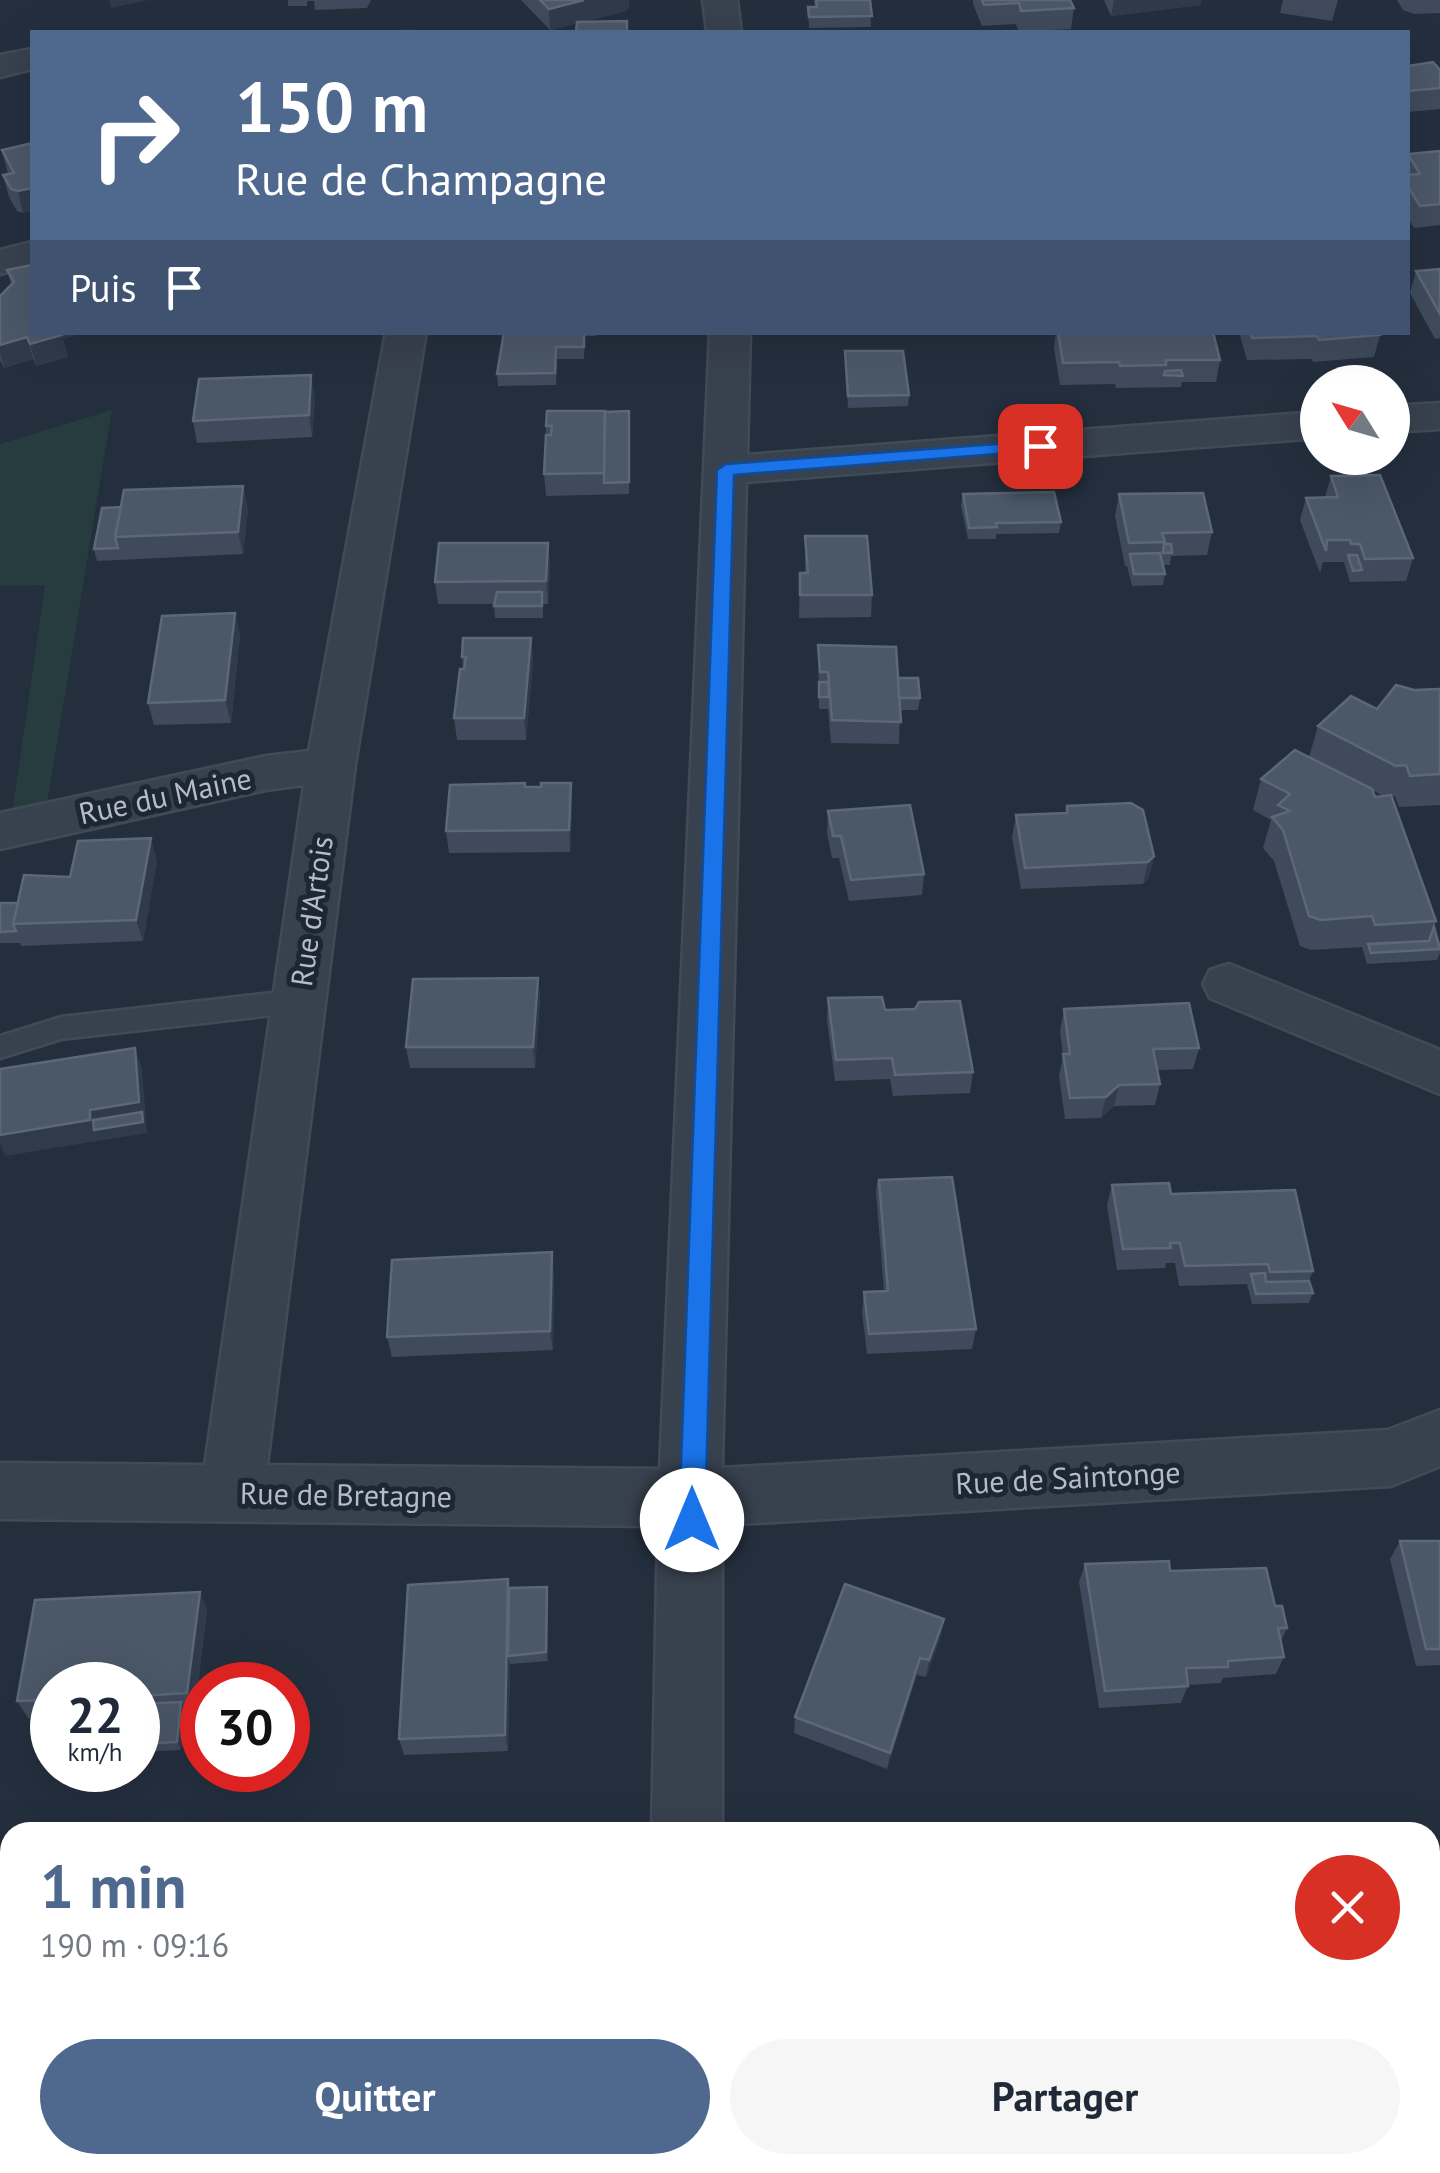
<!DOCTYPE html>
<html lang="fr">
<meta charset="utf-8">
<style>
:root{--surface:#fff;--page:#f6f6f7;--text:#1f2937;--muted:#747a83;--accent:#4f688e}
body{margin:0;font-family:"PT Sans",sans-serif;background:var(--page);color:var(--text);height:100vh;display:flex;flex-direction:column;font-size:38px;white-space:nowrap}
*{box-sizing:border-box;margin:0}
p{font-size:32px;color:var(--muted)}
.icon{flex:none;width:55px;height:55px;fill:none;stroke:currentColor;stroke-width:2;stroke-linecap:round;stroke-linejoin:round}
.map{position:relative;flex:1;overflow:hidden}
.drawer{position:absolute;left:0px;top:1822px;width:1440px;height:352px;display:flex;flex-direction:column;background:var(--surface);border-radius:30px 30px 0 0;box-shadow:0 10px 40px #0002}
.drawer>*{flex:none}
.banner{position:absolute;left:30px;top:30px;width:1380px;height:305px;border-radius:0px;box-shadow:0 10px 40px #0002;background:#4f688e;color:#fff;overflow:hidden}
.needle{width:65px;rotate:307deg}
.tools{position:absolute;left:1300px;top:365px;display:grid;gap:20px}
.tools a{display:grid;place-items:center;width:110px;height:110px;border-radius:50%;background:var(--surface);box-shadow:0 10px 40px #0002;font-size:50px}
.speed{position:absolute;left:30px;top:1662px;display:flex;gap:20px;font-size:50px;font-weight:700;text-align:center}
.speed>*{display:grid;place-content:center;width:130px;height:130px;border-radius:50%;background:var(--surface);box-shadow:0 10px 40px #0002;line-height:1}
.speed small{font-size:25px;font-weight:400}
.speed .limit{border:15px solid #d22;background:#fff;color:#111}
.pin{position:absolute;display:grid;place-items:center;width:85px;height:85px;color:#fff;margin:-42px;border-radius:20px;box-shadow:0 5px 15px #0006}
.me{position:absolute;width:110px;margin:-55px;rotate:0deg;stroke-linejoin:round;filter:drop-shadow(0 0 8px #0008)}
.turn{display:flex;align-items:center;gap:35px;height:210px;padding:0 40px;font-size:45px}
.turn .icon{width:130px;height:130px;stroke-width:2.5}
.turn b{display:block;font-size:70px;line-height:85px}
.then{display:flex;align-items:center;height:95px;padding:0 40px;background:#0003;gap:20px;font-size:38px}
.round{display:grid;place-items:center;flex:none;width:105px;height:105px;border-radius:52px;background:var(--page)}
.head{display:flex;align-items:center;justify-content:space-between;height:170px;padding:0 40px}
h1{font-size:60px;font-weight:800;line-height:75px;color:var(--accent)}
.action{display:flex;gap:20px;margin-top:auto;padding:20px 40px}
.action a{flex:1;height:115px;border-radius:60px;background:var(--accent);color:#fff;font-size:40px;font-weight:800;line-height:115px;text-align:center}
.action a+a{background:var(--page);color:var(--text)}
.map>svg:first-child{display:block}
.green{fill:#263c3f}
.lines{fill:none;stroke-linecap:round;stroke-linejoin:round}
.lane-casing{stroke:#414a57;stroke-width:5}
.street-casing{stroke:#414a57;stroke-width:5}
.lane{fill:#38414e;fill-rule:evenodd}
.street{fill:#38414e;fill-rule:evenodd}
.wall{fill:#3f4b5c;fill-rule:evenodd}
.shaded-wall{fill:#2f3b4b}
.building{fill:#4b5868;stroke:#5c6777;stroke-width:2.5}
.route{fill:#1a73e8;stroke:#114b97;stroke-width:2.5}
.labels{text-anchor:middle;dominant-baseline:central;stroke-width:10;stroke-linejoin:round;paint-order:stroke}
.street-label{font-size:30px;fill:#b4bcc9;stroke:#1d2633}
</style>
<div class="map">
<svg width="1440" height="2173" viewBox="0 0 1440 2173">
<rect width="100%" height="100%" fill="#242f3e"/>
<polygon class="green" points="112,410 47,802 13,808 45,585 0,586 0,444"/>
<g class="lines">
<defs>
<g id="lane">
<polygon points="299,990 309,993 314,1001 309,1009 299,1012 61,1039 0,1058 0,1036 61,1017"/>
<polygon points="206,2165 248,2165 247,2173 205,2173"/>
</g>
<g id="street">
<polygon points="703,0 737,0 741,32 707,32"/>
<polygon points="32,49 32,69 0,77 0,55"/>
<polygon points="32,242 32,266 0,274 0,250"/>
<polygon points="386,332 426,332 355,765 267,1465 660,1469 710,332 750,332 747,455 1318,412 1318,438 746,482 722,1468 1388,1430 1440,1410 1440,1466 1391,1486 722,1525 722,1832 652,1832 658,1526 0,1519 0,1463 205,1465 304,785 266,790 0,849 0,813 266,756 309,751"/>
<polygon points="1440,403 1440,429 1392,432 1392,406"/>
<polygon points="1229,964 1440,1050 1440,1094 1210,998 1203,984 1210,970"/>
<rect x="644" y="2165" width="76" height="8"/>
</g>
</defs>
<use href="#lane" class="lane-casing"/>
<use href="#street" class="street-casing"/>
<use href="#lane" class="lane"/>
<use href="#street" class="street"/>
</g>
<g class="wall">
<polygon points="288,0 371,0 367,8 315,10 314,1 307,1 307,6 288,6"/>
<polygon points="521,0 629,0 629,7 626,11 550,30"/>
<polygon points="814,0 870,0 871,27 809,28 808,7 815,7"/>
<polygon points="973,0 1070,0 1074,8 1071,29 1019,32 1016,24 982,26 973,4"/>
<polygon points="1104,0 1201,0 1200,5 1111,16"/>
<polygon points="1283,0 1338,0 1332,21 1280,13"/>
<polygon points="1397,0 1440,0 1440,13 1414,14 1403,10"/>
<polygon points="1408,66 1440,70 1440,109 1408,112"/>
<polygon points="32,143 32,211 23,213 17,211 9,197 3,175 8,174 2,150"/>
<polygon points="1440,151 1440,225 1414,228 1408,218 1408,154"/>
<polygon points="1440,269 1440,338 1435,339 1410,293 1416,271"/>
<polygon points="7,270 74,336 63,339 68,357 36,366 33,359 4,368 0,360 0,296 11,284"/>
<polygon points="504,332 596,332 595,336 585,336 584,359 557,359 556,385 498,386 497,374"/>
<polygon points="1056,332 1213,332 1220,360 1216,382 1182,382 1181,387 1116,388 1115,384 1060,385 1054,348"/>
<polygon points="1239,332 1379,332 1380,335 1374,357 1313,362 1312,359 1247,360"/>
<polygon points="845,351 909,395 908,406 848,408"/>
<polygon points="315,397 312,437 197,443 193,421"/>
<polygon points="629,411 629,494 546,496 544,474 546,426 605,412"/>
<polygon points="1331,476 1413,558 1406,581 1350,582 1344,562 1323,562 1320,573 1300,520 1306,498 1325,497"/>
<polygon points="243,486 248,509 243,554 97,561 94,549 121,507"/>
<polygon points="963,494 1061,522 1059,533 996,534 996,539 968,539 961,506"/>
<polygon points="1119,494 1212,532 1207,555 1171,556 1170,565 1163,565 1165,574 1163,585 1132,586 1127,566 1125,566 1115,516"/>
<polygon points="805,536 872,595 871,617 799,618 800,573 805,573"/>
<polygon points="548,543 550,565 548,604 543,604 543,618 495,618 494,604 438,604 435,582"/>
<polygon points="235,613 240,635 231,723 154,725 148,703"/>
<polygon points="531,638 533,661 526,740 457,740 454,718 463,669 462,657"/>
<polygon points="818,645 898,678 920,698 918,710 900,710 899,744 831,743 828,709 819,709"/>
<path d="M 1440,689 L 1440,805 L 1399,807 L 1395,796 L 1391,797 L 1436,921 L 1434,927 L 1440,944 L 1440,953 L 1437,960 L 1367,964 L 1362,947 L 1311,950 L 1300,946 L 1274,861 L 1263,848 L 1271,820 L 1253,810 L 1261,779 L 1309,757 L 1318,726 L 1377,709 L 1414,690 ZM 1372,790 L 1384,796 L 1375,797 Z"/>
<polygon points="526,787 572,805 570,852 449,853 446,831"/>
<polygon points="1067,806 1154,856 1149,878 1143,884 1021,889 1012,837 1016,815 1066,813"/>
<polygon points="828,811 924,874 922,895 849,901 839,858 832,858 827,833"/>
<polygon points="157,860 143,941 21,946 20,943 0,943 0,903 18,903 70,877"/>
<polygon points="538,978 540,999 535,1068 410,1068 406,1047"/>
<polygon points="828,998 885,1010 973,1072 970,1093 893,1096 890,1079 835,1081 827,1020"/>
<polygon points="1064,1009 1199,1048 1193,1069 1158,1070 1160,1084 1155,1105 1114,1106 1101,1118 1065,1119 1059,1076 1063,1056 1060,1031"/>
<polygon points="877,1181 976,1329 972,1349 867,1354 862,1312 864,1292 884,1291 876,1192"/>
<polygon points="1112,1185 1171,1194 1313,1271 1309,1281 1313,1293 1309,1303 1252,1304 1247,1284 1179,1286 1175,1263 1166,1263 1165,1268 1117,1270 1107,1205"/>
<polygon points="554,1272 553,1350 392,1357 387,1337"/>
<polygon points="1400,1541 1440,1541 1440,1665 1416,1666 1390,1559"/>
<polygon points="1085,1564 1170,1571 1275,1606 1287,1628 1281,1641 1284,1657 1276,1674 1223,1678 1221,1683 1188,1685 1181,1703 1099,1708 1079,1582"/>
<polygon points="547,1587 548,1661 510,1664 508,1751 404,1755 399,1739 509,1588"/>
<polygon points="207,1609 195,1710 185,1710 181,1750 138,1752 138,1685 52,1685 52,1717 28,1718 17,1701"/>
<polygon points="941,1636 926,1677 917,1675 887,1769 794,1733 795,1717"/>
</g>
<g class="shaded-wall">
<polygon points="109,0 148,0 111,8"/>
<polygon points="584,0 629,0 629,7 626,11 550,30 549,9"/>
<polygon points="1114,0 1201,0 1200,5 1111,16"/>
<polygon points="32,188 32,211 23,213 18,191"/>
<polygon points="57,332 78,332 74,336 63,339 68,357 36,366 30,344"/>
<polygon points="27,337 33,359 4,368 0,354 0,345"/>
<polygon points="311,375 315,397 312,437 309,415"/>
<polygon points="243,486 248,509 243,554 238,532"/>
<polygon points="548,543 550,565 548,604 546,581"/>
<polygon points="235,613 240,635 231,723 225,700"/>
<polygon points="531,638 533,661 526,740 524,718"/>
<polygon points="571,783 572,805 570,852 569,830"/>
<polygon points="151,838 157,860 143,941 136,920"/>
<polygon points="1154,856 1149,878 1143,884 1148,862"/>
<polygon points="538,978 540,999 535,1068 533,1047"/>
<polygon points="135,1048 142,1069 147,1133 5,1156 0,1144 0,1135"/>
<polygon points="1119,1085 1114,1106 1101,1118 1106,1097"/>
<polygon points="552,1252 554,1272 553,1350 550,1331"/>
<polygon points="508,1579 511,1597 508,1656 510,1664 508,1751 505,1735"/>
<polygon points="547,1587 548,1596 548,1661 546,1652"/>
<polygon points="200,1592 207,1609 195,1710 187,1693"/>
<polygon points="944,1619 941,1636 926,1677 929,1660"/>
<polygon points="920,1658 917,1675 887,1769 890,1753"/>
<polygon points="181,1702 186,1711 181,1750 177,1742"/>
<polygon points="451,2165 457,2165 456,2173 451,2173"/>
</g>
<g class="building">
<polygon points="540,0 584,0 549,9"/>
<polygon points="816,0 870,0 872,16 809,17 808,7 817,7"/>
<polygon points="982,0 1070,0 1074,8 1021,11 1019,3 984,5"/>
<polygon points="627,21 627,32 576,32 577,22"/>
<polygon points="412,31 412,32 353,32"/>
<polygon points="1433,62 1440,70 1440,88 1408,91 1408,66"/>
<polygon points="32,143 32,188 18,191 11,189 3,175 14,173 2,150"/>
<polygon points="1440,151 1440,204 1420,206 1408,187 1408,175 1420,174 1408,154"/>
<polygon points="32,265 32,332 61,332 62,335 30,344 27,337 0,345 0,296 14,282 7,270"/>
<polygon points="1440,269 1440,314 1416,271"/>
<polygon points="504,332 584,332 584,347 556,347 555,373 497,374"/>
<polygon points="1058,332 1213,332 1220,360 1166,360 1166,365 1120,366 1119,362 1063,363"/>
<polygon points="1250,332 1379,332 1380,335 1319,340 1317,336 1252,338"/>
<polygon points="845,351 903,351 909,395 848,396"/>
<polygon points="1181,370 1183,376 1164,375 1165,371"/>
<polygon points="311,375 309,415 193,421 199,379"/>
<polygon points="547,411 605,411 604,473 544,474 546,435 551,435 552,426 546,426"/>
<polygon points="629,411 629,482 604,483 605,412"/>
<polygon points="1380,475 1413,558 1365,559 1360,544 1351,544 1350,540 1327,540 1326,551 1306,498 1338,497 1331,476"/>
<polygon points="243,486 238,532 115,537 124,490"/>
<polygon points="1054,492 1061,522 996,523 997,527 969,528 963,494"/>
<polygon points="1203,493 1212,532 1162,533 1165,542 1129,543 1119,494"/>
<polygon points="121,507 115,537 118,548 94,549 102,508"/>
<polygon points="805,536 867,536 872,595 800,595 800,573 808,573"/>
<polygon points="439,543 548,543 546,581 435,582"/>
<polygon points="1164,544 1171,544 1172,553 1163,553"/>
<polygon points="1160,553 1165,574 1134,574 1130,554"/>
<polygon points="1348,555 1357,555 1362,570 1353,571"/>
<polygon points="497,592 542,592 542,606 494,606"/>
<polygon points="235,613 225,700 148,703 162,616"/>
<polygon points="463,638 531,638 524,718 454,718 460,669 464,669 466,657 462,657"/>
<polygon points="818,645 896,647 901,722 832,720 828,672 820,672"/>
<polygon points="898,678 918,678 920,698 899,698"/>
<polygon points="819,682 828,682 829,697 819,697"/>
<polygon points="1396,685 1414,690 1440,689 1440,774 1410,776 1406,765 1396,766 1318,726 1351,696 1377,709"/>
<polygon points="1295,750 1372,789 1375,797 1391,795 1436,921 1375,925 1372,916 1321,920 1309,916 1283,830 1272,817 1290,811 1278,805 1290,794 1261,779"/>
<polygon points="525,783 525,787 541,787 541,783 571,783 569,830 446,831 450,785"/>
<polygon points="1131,803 1143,810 1154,856 1148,862 1025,868 1016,815 1067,813 1067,806"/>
<polygon points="910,805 924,874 851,880 841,836 833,836 828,811"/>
<polygon points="151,838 136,920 13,924 24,875 70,877 78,841"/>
<polygon points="0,903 18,903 13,924 16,931 0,932"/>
<polygon points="1434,927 1440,949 1371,953 1368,944 1429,941"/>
<polygon points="538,978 533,1047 406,1047 413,979"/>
<polygon points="882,997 885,1010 915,1009 919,1002 960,1001 973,1072 895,1075 892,1058 836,1060 828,998"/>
<polygon points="1189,1003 1199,1048 1153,1049 1160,1084 1119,1085 1106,1097 1070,1098 1063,1054 1070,1054 1064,1009"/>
<polygon points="135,1048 139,1102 90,1110 90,1120 0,1135 0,1069"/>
<polygon points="142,1112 143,1122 94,1130 93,1120"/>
<polygon points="952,1177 976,1329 869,1334 864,1292 888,1291 879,1180"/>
<polygon points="1169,1183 1171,1194 1295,1190 1313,1271 1270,1272 1268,1264 1185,1266 1180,1243 1170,1243 1171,1248 1123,1249 1112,1185"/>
<polygon points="552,1252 550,1331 387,1337 392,1260"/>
<polygon points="1265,1273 1266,1282 1309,1281 1313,1293 1256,1294 1251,1274"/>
<polygon points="1400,1541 1440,1541 1440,1649 1426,1649"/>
<polygon points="1169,1561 1170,1571 1266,1568 1275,1606 1282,1606 1287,1628 1278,1628 1284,1657 1228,1661 1228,1667 1186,1668 1188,1686 1105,1691 1085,1564"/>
<polygon points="508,1579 505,1735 399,1739 408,1585"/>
<polygon points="845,1584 944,1619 929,1660 920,1658 890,1753 795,1717"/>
<polygon points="547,1587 546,1652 508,1656 509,1588"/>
<polygon points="200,1592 187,1693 138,1696 138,1685 52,1685 52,1700 17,1701 35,1600"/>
<polygon points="181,1702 177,1742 138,1744 138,1704"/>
<rect x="288" y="2165" width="163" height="8"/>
</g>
<polygon class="route" points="1040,441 1046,442 1046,450 734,475 705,1520 701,1528 692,1531 682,1528 679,1520 717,470 726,464"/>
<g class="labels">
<g class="street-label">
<text transform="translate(165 795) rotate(-12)">Rue du Maine</text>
<text transform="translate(311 911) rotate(-82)">Rue d'Artois</text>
<text transform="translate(1068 1477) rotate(-3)">Rue de Saintonge</text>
<text transform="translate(346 1494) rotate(1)">Rue de Bretagne</text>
</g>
</g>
</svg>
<div class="tools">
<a><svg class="needle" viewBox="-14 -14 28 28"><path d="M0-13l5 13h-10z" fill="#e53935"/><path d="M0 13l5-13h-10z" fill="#747a83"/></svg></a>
</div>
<div class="speed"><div>22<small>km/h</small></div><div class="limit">30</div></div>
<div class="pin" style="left:1040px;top:446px;background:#d93025"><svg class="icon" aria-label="arrive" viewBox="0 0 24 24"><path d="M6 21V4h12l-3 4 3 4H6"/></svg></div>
<svg class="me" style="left:692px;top:1520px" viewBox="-20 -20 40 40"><circle r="19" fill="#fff"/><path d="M0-13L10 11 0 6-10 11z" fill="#1a73e8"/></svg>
<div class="banner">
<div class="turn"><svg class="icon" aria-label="right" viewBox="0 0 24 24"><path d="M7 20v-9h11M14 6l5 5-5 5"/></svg><div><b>150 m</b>Rue de Champagne</div></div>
<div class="then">Puis<svg class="icon" aria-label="arrive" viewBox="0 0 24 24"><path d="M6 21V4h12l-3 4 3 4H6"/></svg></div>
</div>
<section class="drawer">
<div class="head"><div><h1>1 min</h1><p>190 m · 09:16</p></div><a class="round" style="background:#d93025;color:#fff"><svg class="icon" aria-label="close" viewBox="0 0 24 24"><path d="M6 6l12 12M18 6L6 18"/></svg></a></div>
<div class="action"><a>Quitter</a><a>Partager</a></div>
</section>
</div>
